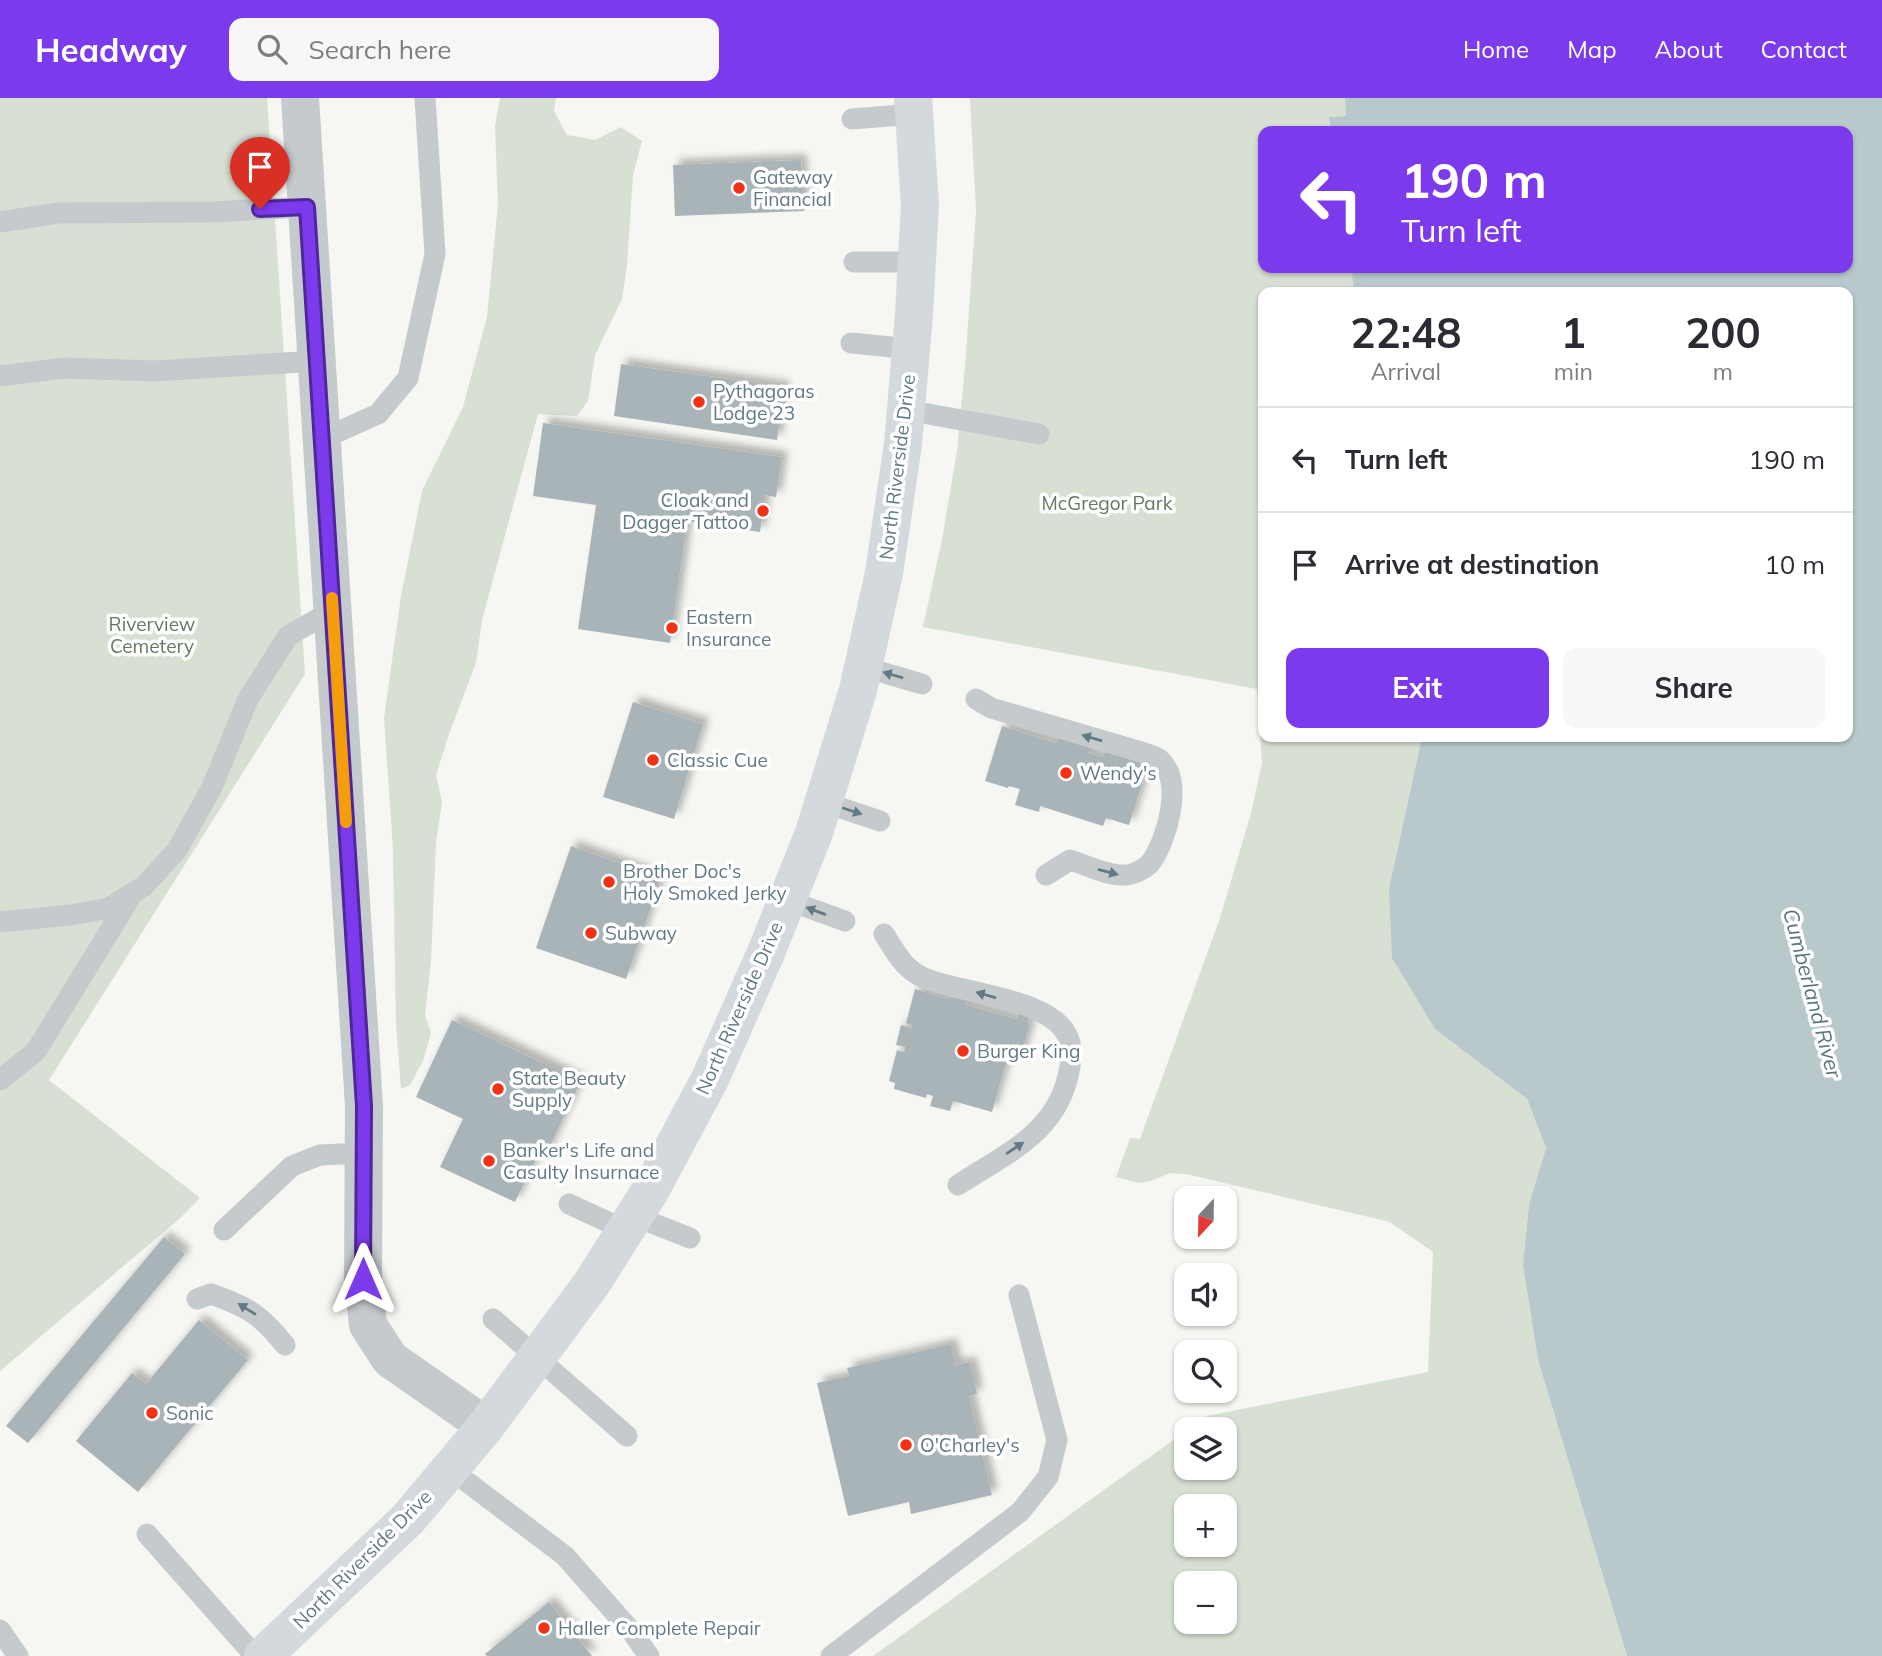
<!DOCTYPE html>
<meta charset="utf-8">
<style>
:root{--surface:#fff;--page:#f7f7f7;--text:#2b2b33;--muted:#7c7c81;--line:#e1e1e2;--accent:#7c3aed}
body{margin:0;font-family:Mulish,sans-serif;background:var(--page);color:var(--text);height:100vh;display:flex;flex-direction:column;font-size:26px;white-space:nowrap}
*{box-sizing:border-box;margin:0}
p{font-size:23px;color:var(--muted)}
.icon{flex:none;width:38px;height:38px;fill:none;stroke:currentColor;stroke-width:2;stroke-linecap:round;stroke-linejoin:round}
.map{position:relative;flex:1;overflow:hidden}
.sheet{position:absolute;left:1258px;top:189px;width:595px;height:455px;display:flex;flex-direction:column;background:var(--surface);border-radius:14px;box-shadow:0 2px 5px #0004}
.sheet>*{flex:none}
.top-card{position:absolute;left:1258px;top:28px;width:595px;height:147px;border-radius:14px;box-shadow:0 2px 5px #0004;background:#7c3aed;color:#fff;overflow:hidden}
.needle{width:46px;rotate:202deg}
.fabs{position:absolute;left:1174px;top:1088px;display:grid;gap:14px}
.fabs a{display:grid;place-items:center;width:63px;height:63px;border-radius:14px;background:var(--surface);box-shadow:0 2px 5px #0004;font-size:35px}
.pin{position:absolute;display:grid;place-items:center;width:60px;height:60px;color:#fff;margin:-72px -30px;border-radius:50% 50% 50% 0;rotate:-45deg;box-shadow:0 0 7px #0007}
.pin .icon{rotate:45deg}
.me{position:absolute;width:77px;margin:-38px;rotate:0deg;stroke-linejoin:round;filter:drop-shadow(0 0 5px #0008)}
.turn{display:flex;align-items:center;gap:24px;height:147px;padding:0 28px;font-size:32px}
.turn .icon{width:91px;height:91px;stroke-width:2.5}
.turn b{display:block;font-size:49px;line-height:60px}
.eta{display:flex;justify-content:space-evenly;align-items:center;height:119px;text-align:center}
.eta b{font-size:42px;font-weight:700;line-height:49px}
.cta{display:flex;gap:14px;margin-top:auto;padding:14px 28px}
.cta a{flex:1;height:80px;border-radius:14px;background:var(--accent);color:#fff;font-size:28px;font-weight:700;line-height:80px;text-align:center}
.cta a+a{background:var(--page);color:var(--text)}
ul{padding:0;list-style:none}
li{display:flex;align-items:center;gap:21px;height:105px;padding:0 28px;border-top:2px solid var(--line)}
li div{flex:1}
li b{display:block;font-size:26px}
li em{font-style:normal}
header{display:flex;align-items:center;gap:42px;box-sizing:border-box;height:98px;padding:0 35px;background:var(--accent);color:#fff}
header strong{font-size:33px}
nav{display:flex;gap:38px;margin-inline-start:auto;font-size:24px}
.search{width:490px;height:63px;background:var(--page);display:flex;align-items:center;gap:18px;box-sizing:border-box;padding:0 24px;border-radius:14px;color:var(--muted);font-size:26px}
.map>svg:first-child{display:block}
.green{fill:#d8dfd3;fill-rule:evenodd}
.water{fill:#b9c9cb}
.building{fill:#a9b4b8;filter:url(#shadow)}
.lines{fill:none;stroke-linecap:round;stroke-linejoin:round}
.service{stroke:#c5cacc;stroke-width:21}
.minor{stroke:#c5cacc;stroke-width:38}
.trunk{stroke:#d3d9dd;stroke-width:38}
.oneway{fill:#627a86}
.route-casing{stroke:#51269a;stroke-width:18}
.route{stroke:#7c3aed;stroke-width:12}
.slow{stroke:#f59e0b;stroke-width:12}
.poi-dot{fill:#f43114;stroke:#fff;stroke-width:2.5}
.labels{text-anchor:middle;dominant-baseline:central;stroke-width:7;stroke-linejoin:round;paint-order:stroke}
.poi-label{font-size:19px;fill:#627a86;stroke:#fff;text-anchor:start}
.street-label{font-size:19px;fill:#627a86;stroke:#fff}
.park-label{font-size:19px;fill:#66785d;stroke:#fff}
.water-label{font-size:21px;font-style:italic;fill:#59767c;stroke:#fff}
</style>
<header>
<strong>Headway</strong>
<div class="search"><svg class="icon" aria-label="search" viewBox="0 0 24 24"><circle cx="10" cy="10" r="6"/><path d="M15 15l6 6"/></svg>Search here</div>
<nav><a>Home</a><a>Map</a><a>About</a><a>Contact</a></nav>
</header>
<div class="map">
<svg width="1882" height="1558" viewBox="0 0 1882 1558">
<defs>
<filter id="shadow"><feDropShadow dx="6" dy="-6" stdDeviation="3.5" flood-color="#0004"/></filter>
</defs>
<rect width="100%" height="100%" fill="#f6f6f2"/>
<g class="green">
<polygon points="0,0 267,0 305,576 49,982 200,1100 179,1121 0,1273"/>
<polygon points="500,0 556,0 554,13 567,37 595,42 621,29 642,43 633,77 627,167 622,201 595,257 588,303 577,318 538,316 482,522 476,565 450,633 436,677 442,704 436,744 431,862 425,917 431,935 423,963 410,987 401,991 396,926 393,751 384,620 401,498 422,393 463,309 487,219 498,106 495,28"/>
<path d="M 970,0 L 1345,0 L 1347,18 L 1329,19 L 1331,33 L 1264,33 L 1264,170 L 1351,170 L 1354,194 L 1264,194 L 1264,639 L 1422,639 L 1389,790 L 1435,931 L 1527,1001 L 1546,1050 L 1529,1106 L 1523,1167 L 1538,1262 L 1627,1558 L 873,1558 L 1186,1333 L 1186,1370 L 1225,1370 L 1225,1332 L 1188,1332 L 1207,1318 L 1428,1274 L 1433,1154 L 1390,1124 L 1186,1076 L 1170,1075 L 1151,1083 L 1138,1085 L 1116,1079 L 1130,1040 L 1140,1041 L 1220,820 L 1251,715 L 1262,665 L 1257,591 L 923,529 L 942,442 L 957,353 L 965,268 L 976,113 ZM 1186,1409 L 1225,1409 L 1225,1447 L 1186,1447 ZM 1186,1486 L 1225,1486 L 1225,1524 L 1186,1524 Z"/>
</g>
<polygon class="water" points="1345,0 1882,0 1882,1558 1627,1558 1538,1262 1523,1167 1529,1106 1546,1050 1527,1001 1435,931 1392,860 1389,790 1422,639 1848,639 1848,194 1354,194 1351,170 1848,170 1848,33 1331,33 1329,19 1346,18"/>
<g class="building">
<polygon points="801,62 804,113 675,118 673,67"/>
<polygon points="621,266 784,289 777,342 614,318"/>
<polygon points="543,325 782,359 776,399 765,397 760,434 687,423 670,545 578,531 596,407 533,398"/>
<polygon points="633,604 703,626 674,721 603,699"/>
<polygon points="1002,628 1056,645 1058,640 1091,650 1089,655 1103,659 1105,654 1148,667 1129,727 1106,720 1103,728 1040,708 1039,714 1015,707 1020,691 1009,688 1008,690 985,683"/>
<polygon points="571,748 661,780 626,881 536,850"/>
<polygon points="915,891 949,901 952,898 964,902 964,906 1016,921 1021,914 1029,917 1028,925 1030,926 1019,965 1007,961 992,1014 953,1003 950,1013 930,1008 933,998 927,996 926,1000 894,991 895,985 889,983 897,952 904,954 905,949 896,947 901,927 911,930 912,927 906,925"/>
<polygon points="452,922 581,983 544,1060 538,1057 515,1104 440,1069 463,1021 416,999"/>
<polygon points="164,1139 185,1156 28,1345 6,1328"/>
<polygon points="199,1222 248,1262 138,1394 76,1343 132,1275 146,1286"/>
<polygon points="951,1246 956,1267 970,1264 977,1296 969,1298 992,1397 911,1416 909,1404 848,1418 817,1285 849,1278 847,1270"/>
<polygon points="549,1504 592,1558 487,1558 485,1556"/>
</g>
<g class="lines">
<g class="service">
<polyline points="852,21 914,16"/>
<polyline points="0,124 58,115 212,114 307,109"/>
<polyline points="854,164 917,164"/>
<polyline points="851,245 911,251"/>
<polyline points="0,278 64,270 154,273 317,263"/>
<polyline points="906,312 1039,336"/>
<polyline points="322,341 378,316 408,280 435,156 425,0"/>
<polyline points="864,569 922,586"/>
<path d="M 976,601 L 991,610 L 1145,655 C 1150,657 1157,659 1160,662 C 1184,683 1167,742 1151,764 C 1146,771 1131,778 1122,777 C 1106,777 1086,767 1070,762 L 1046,777"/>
<polyline points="823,704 880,723"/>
<polyline points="787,802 845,823"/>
<polyline points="0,824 70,817 109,810 144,788 177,752 212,689 248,601 288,538 333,512"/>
<path d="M 884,836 C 895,853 903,870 922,879 C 958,896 1056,899 1069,942 C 1072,949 1071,961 1070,968 C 1060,1034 1008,1054 958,1087"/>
<polyline points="0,982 36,953 130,800"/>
<polyline points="569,1106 625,1132"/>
<polyline points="634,1118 690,1140"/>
<polyline points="224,1132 292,1068 320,1057 363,1055"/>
<path d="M 197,1201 L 211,1196 C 248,1209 260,1216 285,1247"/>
<polyline points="493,1221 627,1338"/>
<polyline points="450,1371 565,1458 632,1534 649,1558"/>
<polyline points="147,1436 255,1558"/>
<polyline points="0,1532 18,1558"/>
<polyline points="831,1558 1020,1414 1048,1379 1057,1342 1019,1197"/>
</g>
<polyline class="minor" points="300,0 364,1008 363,1181 368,1227 390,1261 486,1328"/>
<polyline class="trunk" points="263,1558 408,1421 486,1328 592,1185 650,1093 710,981 765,857 814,735 858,592 884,475 903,346 914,216 920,107 913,0"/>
</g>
<defs><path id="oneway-solid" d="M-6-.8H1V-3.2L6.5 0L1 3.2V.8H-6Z" transform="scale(1.75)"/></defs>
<g class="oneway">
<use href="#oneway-solid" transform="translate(893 577) rotate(-164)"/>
<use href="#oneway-solid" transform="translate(1092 640) rotate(-164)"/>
<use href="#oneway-solid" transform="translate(852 713) rotate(18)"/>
<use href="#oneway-solid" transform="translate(1108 774) rotate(15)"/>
<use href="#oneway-solid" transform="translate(816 813) rotate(-160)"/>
<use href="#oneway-solid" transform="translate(986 897) rotate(-164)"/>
<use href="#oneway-solid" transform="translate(1015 1050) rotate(-34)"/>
<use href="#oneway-solid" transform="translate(247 1211) rotate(-148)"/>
</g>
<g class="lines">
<defs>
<polyline id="route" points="260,111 307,109 364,1008 363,1181"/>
</defs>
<use href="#route" class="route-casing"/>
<use href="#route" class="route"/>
<polyline class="slow" points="332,500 346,724"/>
</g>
<g class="poi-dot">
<circle cx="739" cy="90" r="7"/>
<circle cx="699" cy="304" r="7"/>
<circle cx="763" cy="413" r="7"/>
<circle cx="672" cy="530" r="7"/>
<circle cx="653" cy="662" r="7"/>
<circle cx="1066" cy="675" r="7"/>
<circle cx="609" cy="784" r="7"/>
<circle cx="591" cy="835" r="7"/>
<circle cx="963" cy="953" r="7"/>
<circle cx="498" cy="991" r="7"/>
<circle cx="489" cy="1063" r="7"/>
<circle cx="152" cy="1315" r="7"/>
<circle cx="906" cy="1347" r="7"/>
<circle cx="544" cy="1530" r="7"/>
</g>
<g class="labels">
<g class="poi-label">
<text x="753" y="79">Gateway<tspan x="753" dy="22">Financial</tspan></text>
<text x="713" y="293">Pythagoras<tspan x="713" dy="22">Lodge 23</tspan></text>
<text x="749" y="402" text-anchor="end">Cloak and<tspan x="749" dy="22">Dagger Tattoo</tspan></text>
<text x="686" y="519">Eastern<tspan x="686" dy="22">Insurance</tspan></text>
<text x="667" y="662">Classic Cue</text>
<text x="1080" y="675">Wendy's</text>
<text x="623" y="773">Brother Doc's<tspan x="623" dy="22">Holy Smoked Jerky</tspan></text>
<text x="605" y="835">Subway</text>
<text x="977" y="953">Burger King</text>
<text x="512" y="980">State Beauty<tspan x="512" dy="22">Supply</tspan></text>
<text x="503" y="1052">Banker's Life and<tspan x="503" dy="22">Casulty Insurnace</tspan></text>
<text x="166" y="1315">Sonic</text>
<text x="920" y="1347">O'Charley's</text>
<text x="558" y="1530">Haller Complete Repair</text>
</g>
<g class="street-label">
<text transform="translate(897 369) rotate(-83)">North Riverside Drive</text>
<text transform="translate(739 910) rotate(-66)">North Riverside Drive</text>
<text transform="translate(362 1461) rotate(-45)">North Riverside Drive</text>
</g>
<g class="park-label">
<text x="1107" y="405">McGregor Park</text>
<text x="152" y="526">Riverview<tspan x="152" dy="22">Cemetery</tspan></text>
</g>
<g class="water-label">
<text transform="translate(1813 895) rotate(75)">Cumberland River</text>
</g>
</g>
</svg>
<div class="fabs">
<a><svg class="needle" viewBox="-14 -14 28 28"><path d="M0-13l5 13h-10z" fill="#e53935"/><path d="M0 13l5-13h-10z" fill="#7c7c81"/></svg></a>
<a><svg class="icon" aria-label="sound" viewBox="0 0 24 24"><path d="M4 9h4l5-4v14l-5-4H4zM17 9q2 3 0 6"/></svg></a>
<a><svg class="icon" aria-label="search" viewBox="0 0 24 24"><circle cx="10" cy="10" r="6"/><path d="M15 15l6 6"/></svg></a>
<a><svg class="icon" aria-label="layers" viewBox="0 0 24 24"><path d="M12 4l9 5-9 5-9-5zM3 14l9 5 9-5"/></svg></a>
<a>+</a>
<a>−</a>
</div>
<div class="pin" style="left:260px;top:111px;background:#d93025"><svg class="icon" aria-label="arrive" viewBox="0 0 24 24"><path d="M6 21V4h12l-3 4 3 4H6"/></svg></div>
<svg class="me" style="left:363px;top:1181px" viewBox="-20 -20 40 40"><path d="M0-17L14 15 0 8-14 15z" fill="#7c3aed" stroke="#fff" stroke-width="4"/></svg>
<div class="top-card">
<div class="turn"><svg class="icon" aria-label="left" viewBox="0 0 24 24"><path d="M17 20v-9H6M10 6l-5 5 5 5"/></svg><div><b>190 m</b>Turn left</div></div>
</div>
<section class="sheet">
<div class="eta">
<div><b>22:48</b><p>Arrival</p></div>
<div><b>1</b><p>min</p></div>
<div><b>200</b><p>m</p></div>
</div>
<ul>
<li><svg class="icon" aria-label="left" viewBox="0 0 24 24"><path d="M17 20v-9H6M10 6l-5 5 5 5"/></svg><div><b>Turn left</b></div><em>190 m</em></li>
<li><svg class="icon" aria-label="arrive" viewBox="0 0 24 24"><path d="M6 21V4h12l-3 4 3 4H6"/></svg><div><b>Arrive at destination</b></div><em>10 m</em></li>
</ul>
<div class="cta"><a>Exit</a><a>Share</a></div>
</section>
</div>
